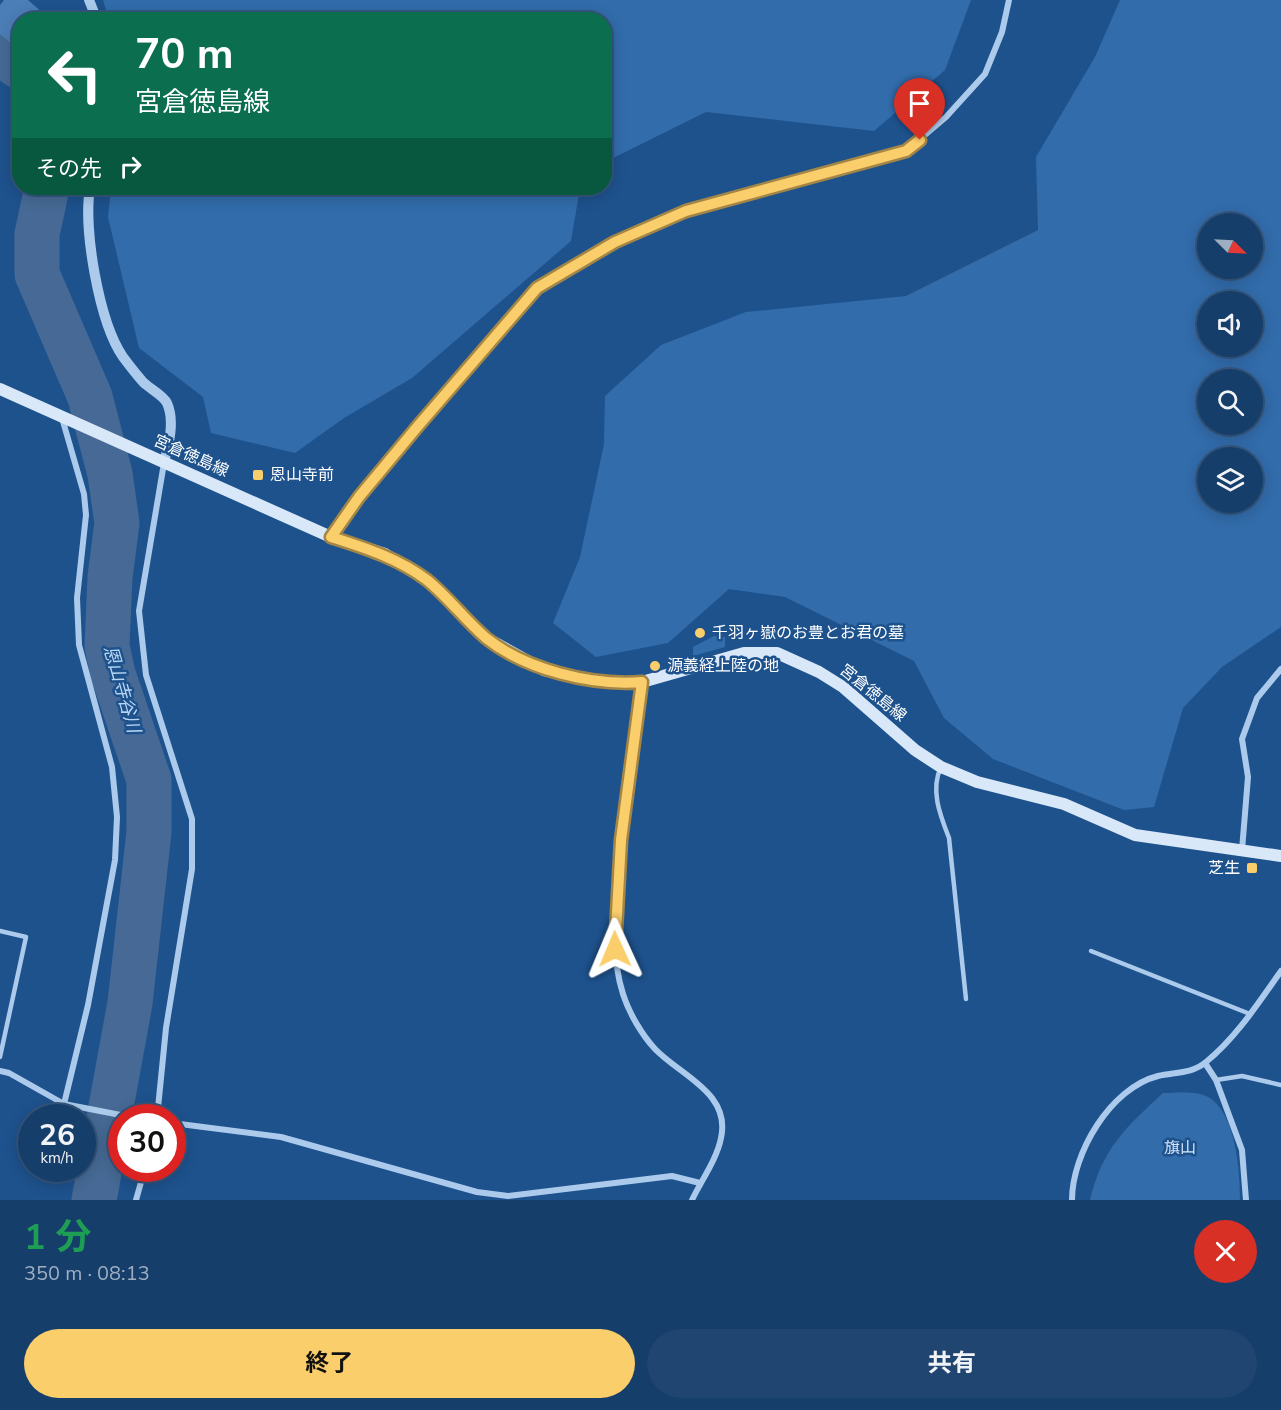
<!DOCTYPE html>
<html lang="ja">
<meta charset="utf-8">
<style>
:root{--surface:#163e6a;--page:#1f4570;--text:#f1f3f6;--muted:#9eaec1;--line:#35577e;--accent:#fbce6c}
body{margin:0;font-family:"Nunito Sans","Noto Sans JP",sans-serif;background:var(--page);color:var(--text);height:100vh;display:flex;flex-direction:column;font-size:22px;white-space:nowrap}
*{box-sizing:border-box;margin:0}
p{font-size:20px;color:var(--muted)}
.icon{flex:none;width:33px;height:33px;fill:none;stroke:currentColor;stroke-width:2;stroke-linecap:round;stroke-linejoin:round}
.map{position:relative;height:1200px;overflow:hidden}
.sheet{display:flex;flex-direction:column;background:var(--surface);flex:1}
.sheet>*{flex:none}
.hud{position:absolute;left:12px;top:12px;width:600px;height:183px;border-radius:24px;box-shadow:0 3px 15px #0003,0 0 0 2px var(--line);background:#0b6e4f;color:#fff;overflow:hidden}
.needle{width:39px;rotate:114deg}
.tools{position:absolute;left:1197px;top:213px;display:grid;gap:12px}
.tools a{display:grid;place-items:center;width:66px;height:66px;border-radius:50%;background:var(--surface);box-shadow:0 3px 15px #0003,0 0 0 2px var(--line);font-size:30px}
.speed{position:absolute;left:18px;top:1104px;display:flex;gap:12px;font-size:30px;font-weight:700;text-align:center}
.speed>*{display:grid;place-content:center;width:78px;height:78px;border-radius:50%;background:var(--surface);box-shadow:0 3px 15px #0003,0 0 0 2px var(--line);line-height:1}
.speed small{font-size:15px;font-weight:400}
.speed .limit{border:9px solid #d22;background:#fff;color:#111}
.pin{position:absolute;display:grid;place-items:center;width:51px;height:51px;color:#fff;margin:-62px -26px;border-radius:50% 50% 50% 0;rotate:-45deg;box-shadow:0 0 6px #0007}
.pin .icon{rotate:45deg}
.me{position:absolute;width:66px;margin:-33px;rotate:359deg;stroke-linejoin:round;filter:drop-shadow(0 0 4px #0008)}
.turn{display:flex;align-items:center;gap:21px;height:126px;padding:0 24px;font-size:27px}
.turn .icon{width:78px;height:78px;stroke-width:2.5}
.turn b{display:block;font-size:42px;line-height:51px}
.then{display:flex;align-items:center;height:57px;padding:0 24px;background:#0003;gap:12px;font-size:22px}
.round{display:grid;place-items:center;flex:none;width:63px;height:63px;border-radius:32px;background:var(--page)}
.summary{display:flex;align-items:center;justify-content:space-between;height:102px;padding:0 24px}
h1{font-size:36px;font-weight:700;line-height:45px;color:#1e9e55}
.button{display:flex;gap:12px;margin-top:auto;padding:12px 24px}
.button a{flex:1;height:69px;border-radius:36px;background:var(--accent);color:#111;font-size:24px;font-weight:700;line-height:69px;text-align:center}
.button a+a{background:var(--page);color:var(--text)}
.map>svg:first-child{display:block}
.green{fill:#326cab;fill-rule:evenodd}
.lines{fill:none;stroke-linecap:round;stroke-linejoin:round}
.river{stroke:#466a95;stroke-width:45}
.building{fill:#4b7eb7}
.service{stroke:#accbec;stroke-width:4.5}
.minor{stroke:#accbec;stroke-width:6}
.tertiary{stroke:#accbec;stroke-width:10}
.secondary{stroke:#d9e8f9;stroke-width:12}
.route-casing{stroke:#a38646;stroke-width:15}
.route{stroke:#fbce6c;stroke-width:10}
.poi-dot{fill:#fbce6c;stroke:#1e528d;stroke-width:2}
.labels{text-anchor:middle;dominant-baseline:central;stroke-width:5;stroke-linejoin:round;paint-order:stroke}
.street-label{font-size:16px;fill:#fff;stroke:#1e528d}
.poi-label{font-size:16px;fill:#fff;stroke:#1e528d;text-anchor:start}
.park-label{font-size:16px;fill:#d2e5f9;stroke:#1e528d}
.water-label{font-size:18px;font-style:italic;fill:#b8d5f4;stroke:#1e528d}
</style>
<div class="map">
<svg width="1281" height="1200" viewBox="0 0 1281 1200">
<rect width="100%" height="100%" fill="#1e528d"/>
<g class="green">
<polygon points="103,0 971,0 945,70 874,131 706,112 605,162 604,20 109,20"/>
<path d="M 1120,0 L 1281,0 L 1281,627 L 1222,667 L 1183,708 L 1154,807 L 1124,810 L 993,759 L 944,718 L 914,661 L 785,597 L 729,589 L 668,643 L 596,657 L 553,623 L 580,557 L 604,444 L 605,396 L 661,345 L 746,312 L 906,296 L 1038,230 L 1036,157 L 1095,57 ZM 1208,224 L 1252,224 L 1252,268 L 1208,268 ZM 1208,302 L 1252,302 L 1252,346 L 1208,346 ZM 1208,380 L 1252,380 L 1252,424 L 1208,424 ZM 1208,458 L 1252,458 L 1252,502 L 1208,502 Z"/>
<polygon points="111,188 580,188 571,241 412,378 344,418 295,453 211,433 203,397 139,348 108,217"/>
<polygon points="714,636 725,637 725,647 693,656 693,647"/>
<path d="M 1163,1093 C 1177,1093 1197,1090 1210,1098 C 1236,1116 1240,1171 1240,1200 L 1090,1200 C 1102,1149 1126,1127 1163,1093 Z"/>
</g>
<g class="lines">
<g class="river">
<polyline points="0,53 20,67"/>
<polyline points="47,188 37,234 37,274 90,397 110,474 117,523 110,577 107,646 113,674 149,780 149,832 130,1003 94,1200"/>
</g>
</g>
<polygon class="building" points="4,0 28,0 51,20 20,20 20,51 0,34 0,5"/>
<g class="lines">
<g class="service">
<path d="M 941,767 C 930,790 940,815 949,838 L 966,999"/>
<polyline points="0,931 26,937 0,1057"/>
<polyline points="1091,951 1250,1014"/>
<polyline points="1216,1080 1242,1076 1281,1085"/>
</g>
<g class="minor">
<polyline points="62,418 84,494 86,515 77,598 79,645 112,767 117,817 115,860 88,1005 64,1104"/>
<polyline points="331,537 359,497 477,355 537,288 615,242 686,211 906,151 946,117 985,74 1002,32 1009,0"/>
<path d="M 642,682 C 633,747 623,812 618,877 C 615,915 611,957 623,994 C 629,1013 642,1035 655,1049 C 681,1076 731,1093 721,1138 C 717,1159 701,1181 692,1200"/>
<polyline points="1242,850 1248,777 1242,739 1257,698 1281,669"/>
<polyline points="1205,1063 1216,1080 1242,1150 1246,1200"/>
<polyline points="0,1071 9,1073 64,1104 136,1118"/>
<polyline points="157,1118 166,1028 192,869 192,819 146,675 139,611 164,463"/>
<polyline points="172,1123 281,1137 477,1192 508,1196 672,1176 700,1183"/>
<polyline points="136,1200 145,1168"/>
<path d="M 1072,1200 C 1072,1154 1110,1088 1158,1076 C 1174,1072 1192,1074 1206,1062 C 1236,1038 1259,1002 1281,971"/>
</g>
<g class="tertiary">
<polyline points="89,0 97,20"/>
<path d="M 90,188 C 83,229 99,322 123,357 C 129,365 136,374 143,382 C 150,389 163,395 167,403 C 175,421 169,444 164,462"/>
</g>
<polyline class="secondary" points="0,389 331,537 385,554 427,580 488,639 544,670 602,682 621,683 642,682 744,653 777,653 819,672 843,687 915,750 941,767 977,782 1064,804 1135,835 1281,856"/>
</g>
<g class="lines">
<defs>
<path id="route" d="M 615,949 L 621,840 L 642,682 C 592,686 526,670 486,638 C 465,620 448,597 427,580 C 398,558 365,548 331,537 L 359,497 L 418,426 L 537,288 L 615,242 L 686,211 L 906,151 L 920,140"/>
</defs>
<use href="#route" class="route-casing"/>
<use href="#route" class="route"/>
</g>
<g class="poi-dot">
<rect x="252" y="469" width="12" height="12" rx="3"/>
<circle cx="700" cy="633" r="6"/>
<circle cx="655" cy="666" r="6"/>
<rect x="1246" y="862" width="12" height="12" rx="3"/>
</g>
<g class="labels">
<g class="street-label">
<text transform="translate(191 456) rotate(24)">宮倉徳島線</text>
<text transform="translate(873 693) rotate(39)">宮倉徳島線</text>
</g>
<g class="poi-label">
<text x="270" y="475">恩山寺前</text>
<text x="712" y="633">千羽ヶ嶽のお豊とお君の墓</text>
<text x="667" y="666">源義経上陸の地</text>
<text x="1240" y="868" text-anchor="end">芝生</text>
</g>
<g class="park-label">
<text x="1180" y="1148">旗山</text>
</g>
<g class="water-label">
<text transform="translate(122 689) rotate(74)">恩山寺谷川</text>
</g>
</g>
</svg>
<div class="tools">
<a><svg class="needle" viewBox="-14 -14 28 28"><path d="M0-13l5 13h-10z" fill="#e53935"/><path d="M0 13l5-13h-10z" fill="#9eaec1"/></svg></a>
<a><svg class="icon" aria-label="sound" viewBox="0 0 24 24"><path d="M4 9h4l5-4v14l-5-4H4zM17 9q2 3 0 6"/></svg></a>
<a><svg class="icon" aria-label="search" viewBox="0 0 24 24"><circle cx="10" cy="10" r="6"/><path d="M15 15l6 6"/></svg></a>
<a><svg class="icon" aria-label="layers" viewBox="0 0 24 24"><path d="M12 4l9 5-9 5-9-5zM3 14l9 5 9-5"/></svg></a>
</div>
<div class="speed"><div>26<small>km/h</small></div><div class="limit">30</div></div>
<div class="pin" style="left:920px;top:140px;background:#d93025"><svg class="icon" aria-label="arrive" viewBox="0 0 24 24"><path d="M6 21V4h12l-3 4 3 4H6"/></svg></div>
<svg class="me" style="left:615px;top:949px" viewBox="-20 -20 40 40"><path d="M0-17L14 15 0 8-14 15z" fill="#fbce6c" stroke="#fff" stroke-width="4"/></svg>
<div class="hud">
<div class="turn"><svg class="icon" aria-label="left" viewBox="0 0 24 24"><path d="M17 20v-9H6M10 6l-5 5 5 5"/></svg><div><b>70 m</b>宮倉徳島線</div></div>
<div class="then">その先<svg class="icon" aria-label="right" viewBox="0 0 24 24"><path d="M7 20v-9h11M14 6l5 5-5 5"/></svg></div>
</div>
</div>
<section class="sheet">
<div class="summary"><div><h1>1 分</h1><p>350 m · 08:13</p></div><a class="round" style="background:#d93025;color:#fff"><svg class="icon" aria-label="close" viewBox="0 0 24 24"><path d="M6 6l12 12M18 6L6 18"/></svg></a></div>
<div class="button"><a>終了</a><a>共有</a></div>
</section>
